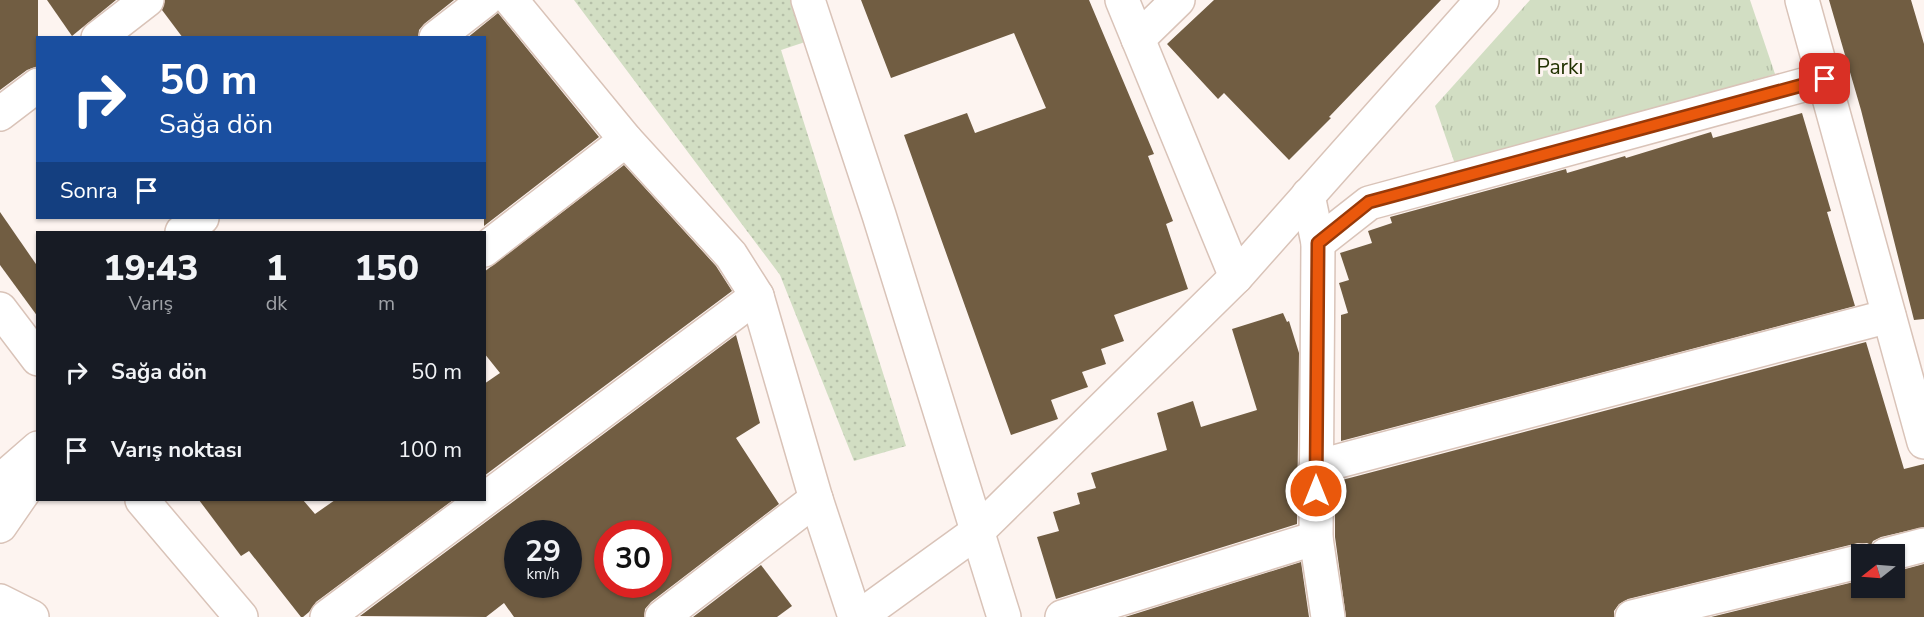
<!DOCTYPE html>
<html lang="tr">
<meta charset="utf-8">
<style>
:root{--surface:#171b24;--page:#20242c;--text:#f1f3f6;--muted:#9ea1a6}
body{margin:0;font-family:"Nunito Sans",sans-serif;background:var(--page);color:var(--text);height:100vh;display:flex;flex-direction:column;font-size:22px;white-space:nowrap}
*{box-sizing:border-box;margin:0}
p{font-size:20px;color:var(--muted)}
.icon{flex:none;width:33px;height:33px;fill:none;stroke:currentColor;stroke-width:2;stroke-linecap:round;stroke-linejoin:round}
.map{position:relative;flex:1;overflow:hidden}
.drawer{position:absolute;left:36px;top:231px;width:450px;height:270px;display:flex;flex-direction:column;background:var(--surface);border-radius:0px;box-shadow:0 2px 4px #0004}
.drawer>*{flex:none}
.guide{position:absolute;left:36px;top:36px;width:450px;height:183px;border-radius:0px;box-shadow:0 2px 4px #0004;background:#1a4fa0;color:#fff;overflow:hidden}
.needle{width:39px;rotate:253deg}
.fabs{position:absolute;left:1851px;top:544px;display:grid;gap:12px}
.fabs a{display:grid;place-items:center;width:54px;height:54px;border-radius:0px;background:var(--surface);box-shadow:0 2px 4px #0004;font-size:30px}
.speed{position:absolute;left:504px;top:520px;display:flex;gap:12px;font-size:30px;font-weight:700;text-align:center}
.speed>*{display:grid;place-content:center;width:78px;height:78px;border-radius:50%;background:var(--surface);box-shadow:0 2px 4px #0004;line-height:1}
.speed small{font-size:15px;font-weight:400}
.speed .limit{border:9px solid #d22;background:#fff;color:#111}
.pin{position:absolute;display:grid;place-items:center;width:51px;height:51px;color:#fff;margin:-26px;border-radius:12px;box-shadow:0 3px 9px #0006}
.me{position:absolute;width:66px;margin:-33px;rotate:0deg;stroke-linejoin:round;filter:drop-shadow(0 0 4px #0008)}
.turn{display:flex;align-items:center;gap:21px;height:126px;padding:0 24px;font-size:27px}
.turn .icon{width:78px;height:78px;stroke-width:2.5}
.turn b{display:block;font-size:42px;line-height:51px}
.then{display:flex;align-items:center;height:57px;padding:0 24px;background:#0003;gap:12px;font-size:22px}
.eta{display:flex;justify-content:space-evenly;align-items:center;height:102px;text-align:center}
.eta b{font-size:36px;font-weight:800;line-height:42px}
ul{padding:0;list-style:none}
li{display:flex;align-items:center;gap:18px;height:78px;padding:0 24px}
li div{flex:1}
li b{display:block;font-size:22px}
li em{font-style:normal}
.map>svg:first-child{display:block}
.grass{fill:url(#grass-dots)}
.park{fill:url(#park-tufts)}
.building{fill:#715d42;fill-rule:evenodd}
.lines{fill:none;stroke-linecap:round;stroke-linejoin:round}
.minor-casing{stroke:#d9c3b8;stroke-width:36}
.tertiary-casing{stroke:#d9c3b8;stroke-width:36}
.secondary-casing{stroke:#d9c3b8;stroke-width:36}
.minor{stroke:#fff;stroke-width:33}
.tertiary{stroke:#fff;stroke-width:33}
.secondary{stroke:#fff;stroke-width:33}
.route-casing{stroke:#983908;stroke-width:15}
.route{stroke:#ea580c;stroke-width:10}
.labels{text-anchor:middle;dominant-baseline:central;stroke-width:6;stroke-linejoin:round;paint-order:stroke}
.park-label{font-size:21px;fill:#213100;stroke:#fdf4f0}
</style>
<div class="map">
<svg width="1924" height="617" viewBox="0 0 1924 617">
<defs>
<pattern id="grass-dots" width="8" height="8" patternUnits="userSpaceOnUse" patternTransform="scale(1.5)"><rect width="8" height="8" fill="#d2dec3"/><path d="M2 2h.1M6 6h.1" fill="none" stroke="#b5bfa8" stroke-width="1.8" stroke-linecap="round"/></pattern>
<pattern id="park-tufts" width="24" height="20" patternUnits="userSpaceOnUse" patternTransform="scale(1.5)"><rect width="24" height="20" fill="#d2dec3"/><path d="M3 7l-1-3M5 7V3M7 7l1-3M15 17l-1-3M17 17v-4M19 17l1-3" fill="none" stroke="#b5bfa8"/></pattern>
</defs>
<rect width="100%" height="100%" fill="#fdf4f0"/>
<polygon class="grass" points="574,0 794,0 808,41 781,50 906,446 854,461 780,275"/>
<polygon class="park" points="1530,0 1750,0 1775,74 1456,167 1435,106"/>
<g class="building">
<polygon points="0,0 38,0 38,66 27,70 0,90"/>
<polygon points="47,0 116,0 72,36"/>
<polygon points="165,0 454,0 424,24 419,30 418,38 183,38 162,10"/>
<polygon points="861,0 1089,0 1154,154 1148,156 1173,221 1166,224 1188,289 1114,315 1124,341 1101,349 1106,364 1082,372 1088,387 1051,400 1058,419 1011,435 904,135 967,113 975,133 1046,108 1014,33 891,78"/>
<polygon points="1214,0 1441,0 1329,117 1331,118 1289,160 1224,93 1218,99 1167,44"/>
<polygon points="1829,0 1911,0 1924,44 1924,319 1914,320 1861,110"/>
<polygon points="498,13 599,137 484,226 484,38 467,38"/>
<polygon points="1802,113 1831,211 1827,212 1855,306 1341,441 1341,315 1348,313 1339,283 1349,280 1340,253 1372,243 1368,231 1392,223 1390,217 1566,169 1567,173 1625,156 1626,158 1711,132 1713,138"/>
<polygon points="624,165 716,266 732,291 484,476 484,384 500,373 484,353 484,272"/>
<polygon points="0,212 38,267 38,317 0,265"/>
<polygon points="1283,313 1287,322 1289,321 1299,353 1297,524 1056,599 1037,537 1059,531 1053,512 1080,504 1077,493 1096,488 1091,473 1167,450 1157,413 1193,401 1201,427 1257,410 1232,329"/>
<path d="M 736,335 L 760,423 L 736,438 L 779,504 L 651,602 L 645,609 L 644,617 L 514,617 L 504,603 L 486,617 L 360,616 ZM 518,534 L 568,534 L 568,585 L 518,585 ZM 608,534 L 658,534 L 658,585 L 608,585 Z"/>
<polygon points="1866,342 1904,469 1924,464 1924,527 1881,537 1873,541 1871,545 1867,543 1858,543 1628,599 1619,604 1614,611 1614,617 1346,617 1335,537 1335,481 1338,481 1342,494 1342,480"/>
<polygon points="199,500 303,500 315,514 335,500 453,500 316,602 309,612 303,617 301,617 249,551 241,556"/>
<polygon points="1301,562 1309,617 1125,617"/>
<polygon points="1924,564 1924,617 1711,617 1862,580 1862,588 1894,588 1894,572"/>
<polygon points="761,565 792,606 777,617 693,617"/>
</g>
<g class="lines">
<defs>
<g id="minor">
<polyline points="1122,0 1236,277"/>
<polyline points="1802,0 1924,442"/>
<polyline points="98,38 147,0"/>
<polyline points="436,38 485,0"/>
<polyline points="1138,39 1178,0"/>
<polyline points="0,114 38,85"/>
<polyline points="1308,195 1318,243 1316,538 1328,617"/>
<polyline points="182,232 202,218"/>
<polyline points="1318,243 1369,203 1825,79"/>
<polyline points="484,250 626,140"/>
<polyline points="0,309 38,359"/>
<polyline points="1316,467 1889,316"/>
<polyline points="0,481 38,448"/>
<polyline points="142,500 241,617"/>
<polyline points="0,526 38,471"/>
<polyline points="1886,555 1924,545"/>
<polyline points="0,601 32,617"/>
<polyline points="327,617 757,296"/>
<polyline points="662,617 816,499"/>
<polyline points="1062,617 1316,538"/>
<polyline points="1632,617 1862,561"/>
</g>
<polyline id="tertiary" points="859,617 978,531 1236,277 1482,0"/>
<g id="secondary">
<polyline points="511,0 626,140 731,255 757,296 816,499 855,617"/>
<polyline points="808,0 879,215 1004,617"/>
</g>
</defs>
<use href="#minor" class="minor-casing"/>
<use href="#tertiary" class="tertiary-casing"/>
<use href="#secondary" class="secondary-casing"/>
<use href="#minor" class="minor"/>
<use href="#tertiary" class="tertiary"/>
<use href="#secondary" class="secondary"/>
</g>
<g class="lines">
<defs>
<polyline id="route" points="1316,491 1318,243 1369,202 1825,79"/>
</defs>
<use href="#route" class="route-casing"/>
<use href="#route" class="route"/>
</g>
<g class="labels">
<g class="park-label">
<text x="1560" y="67">Parkı</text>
</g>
</g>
</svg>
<div class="fabs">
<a><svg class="needle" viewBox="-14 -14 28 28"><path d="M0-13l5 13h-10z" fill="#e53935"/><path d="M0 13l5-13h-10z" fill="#9ea1a6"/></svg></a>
</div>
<div class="speed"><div>29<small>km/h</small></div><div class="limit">30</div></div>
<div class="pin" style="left:1825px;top:79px;background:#d93025"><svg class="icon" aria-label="arrive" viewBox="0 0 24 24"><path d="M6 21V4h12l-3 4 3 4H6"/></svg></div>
<svg class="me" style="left:1316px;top:491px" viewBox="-20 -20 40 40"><circle r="17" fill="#ea580c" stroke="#fff" stroke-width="3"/><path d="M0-11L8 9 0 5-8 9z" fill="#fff"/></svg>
<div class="guide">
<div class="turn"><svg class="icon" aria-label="right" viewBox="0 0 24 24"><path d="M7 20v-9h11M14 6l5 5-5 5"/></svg><div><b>50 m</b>Sağa dön</div></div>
<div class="then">Sonra<svg class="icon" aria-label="arrive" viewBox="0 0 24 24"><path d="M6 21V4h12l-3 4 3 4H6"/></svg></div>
</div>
<section class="drawer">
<div class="eta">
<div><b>19:43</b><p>Varış</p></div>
<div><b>1</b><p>dk</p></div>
<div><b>150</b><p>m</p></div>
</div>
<ul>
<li><svg class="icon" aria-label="right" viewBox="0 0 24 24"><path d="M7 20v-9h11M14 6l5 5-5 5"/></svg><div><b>Sağa dön</b></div><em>50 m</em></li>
<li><svg class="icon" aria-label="arrive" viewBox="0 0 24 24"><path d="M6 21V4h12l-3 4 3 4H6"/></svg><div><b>Varış noktası</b></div><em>100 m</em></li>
</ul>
</section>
</div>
